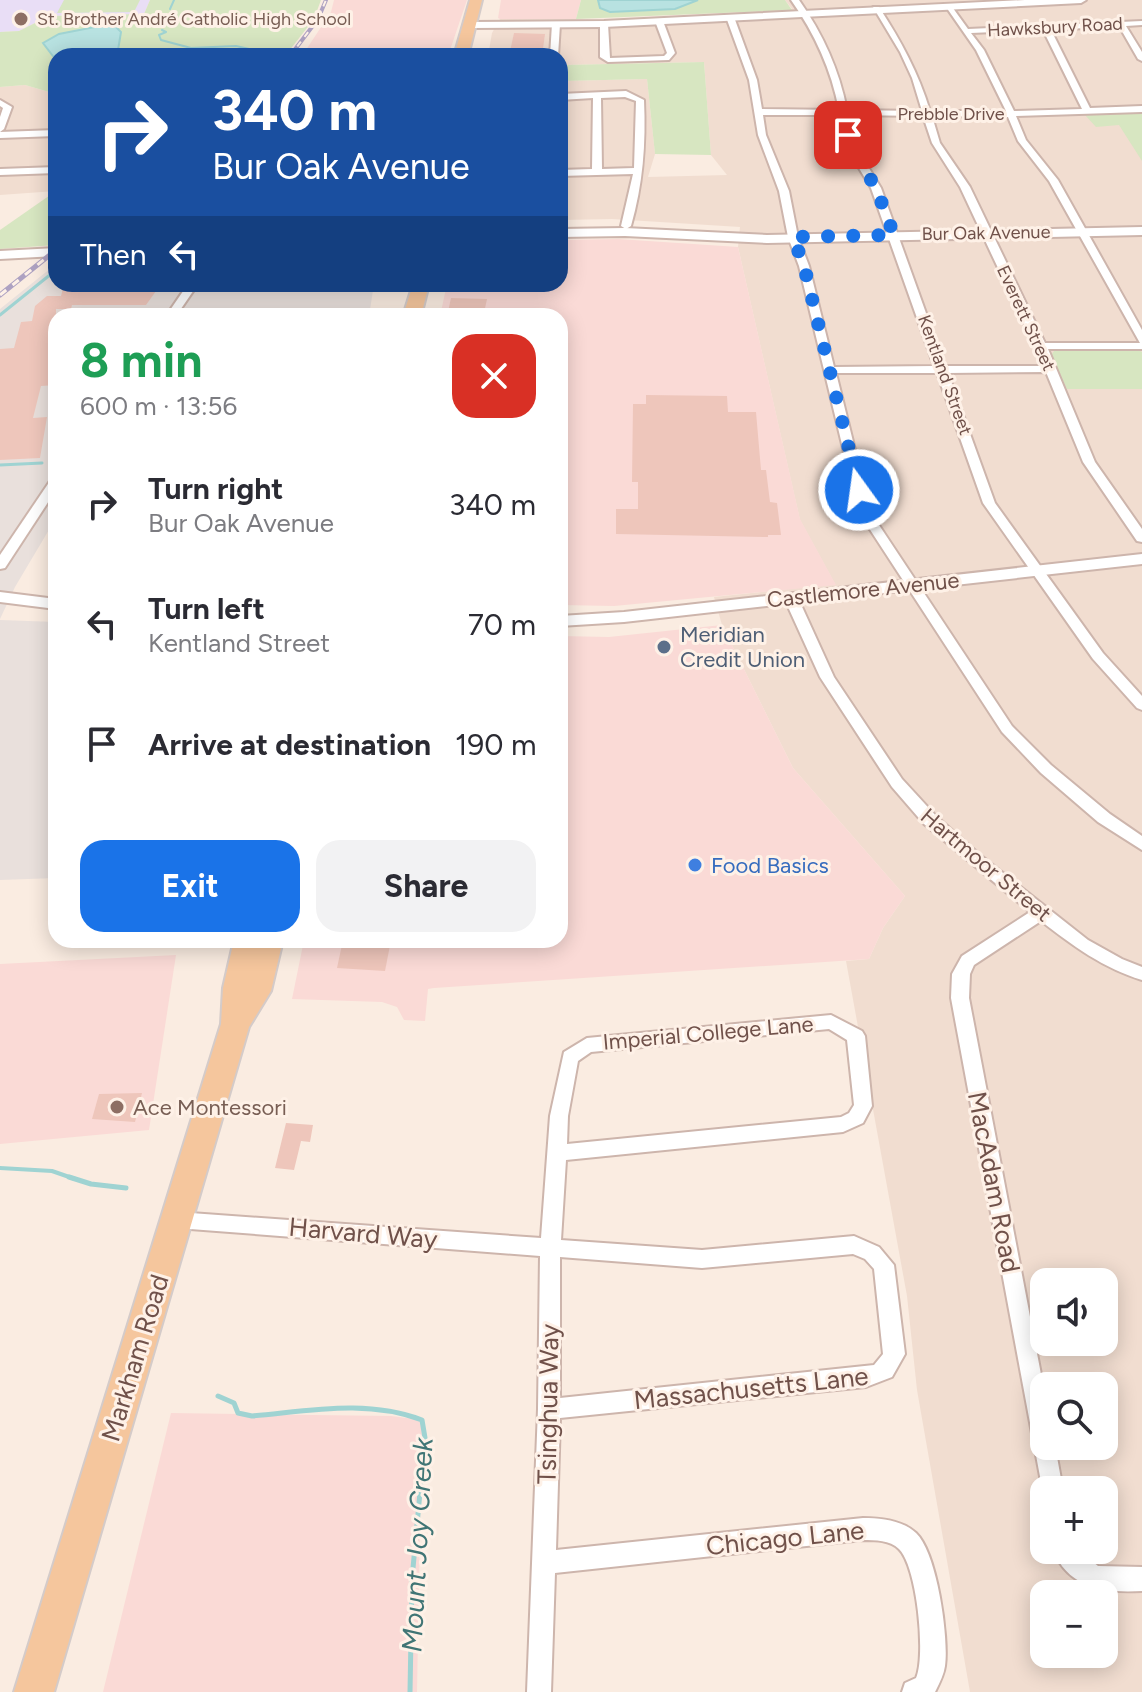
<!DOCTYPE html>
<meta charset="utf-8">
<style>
:root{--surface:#fff;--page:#f2f2f3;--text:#2b2b33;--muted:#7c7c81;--accent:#1a73e8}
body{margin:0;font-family:Figtree,sans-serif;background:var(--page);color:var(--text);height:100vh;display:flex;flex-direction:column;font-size:30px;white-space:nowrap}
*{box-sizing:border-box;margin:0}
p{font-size:26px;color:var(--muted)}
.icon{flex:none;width:44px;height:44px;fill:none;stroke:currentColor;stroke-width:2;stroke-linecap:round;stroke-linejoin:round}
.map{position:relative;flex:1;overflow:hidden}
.side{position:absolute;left:48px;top:308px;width:520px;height:640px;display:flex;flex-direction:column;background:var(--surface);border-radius:24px;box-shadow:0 4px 20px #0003}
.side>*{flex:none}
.banner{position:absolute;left:48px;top:48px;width:520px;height:244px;border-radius:24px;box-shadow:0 4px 20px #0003;background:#1a4fa0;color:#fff;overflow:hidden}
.controls{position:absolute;left:1030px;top:1268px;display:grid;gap:16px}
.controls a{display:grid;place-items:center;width:88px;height:88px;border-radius:16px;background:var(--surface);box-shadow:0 4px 20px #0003;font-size:40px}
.pin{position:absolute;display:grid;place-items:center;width:68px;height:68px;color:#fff;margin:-34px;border-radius:16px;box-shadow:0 4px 12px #0006}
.me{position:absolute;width:88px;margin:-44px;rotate:346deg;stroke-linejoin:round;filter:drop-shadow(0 0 6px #0008)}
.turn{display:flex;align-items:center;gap:28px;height:168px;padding:0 32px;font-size:36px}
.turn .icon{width:104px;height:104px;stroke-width:2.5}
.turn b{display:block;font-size:56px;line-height:68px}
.then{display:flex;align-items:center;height:76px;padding:0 32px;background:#0003;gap:16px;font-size:30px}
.round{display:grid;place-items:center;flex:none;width:84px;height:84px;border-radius:24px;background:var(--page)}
.headline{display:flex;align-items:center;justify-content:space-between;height:136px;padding:0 32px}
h1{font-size:48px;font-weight:700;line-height:60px;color:#1e9e55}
.cta{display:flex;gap:16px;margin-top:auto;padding:16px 32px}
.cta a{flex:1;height:92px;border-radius:24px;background:var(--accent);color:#fff;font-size:32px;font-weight:700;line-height:92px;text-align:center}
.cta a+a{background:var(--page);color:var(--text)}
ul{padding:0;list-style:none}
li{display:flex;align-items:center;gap:24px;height:120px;padding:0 32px}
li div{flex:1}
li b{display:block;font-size:30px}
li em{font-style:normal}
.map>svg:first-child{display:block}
.residential{fill:#f1ddd0;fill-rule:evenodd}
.commercial{fill:#fadad6}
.industrial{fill:#e9e0dc}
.education{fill:#e9def6}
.green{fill:#d7e6c1}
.water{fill:#b8e2e1;stroke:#9fd3d2;stroke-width:2}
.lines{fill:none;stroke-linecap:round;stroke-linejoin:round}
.stream-far3{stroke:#9fd3d2;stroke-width:2}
.stream-far2{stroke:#9fd3d2;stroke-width:3}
.stream-far1{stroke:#9fd3d2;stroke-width:4}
.stream{stroke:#9fd3d2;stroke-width:5}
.building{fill:#eec6bb}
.minor-casing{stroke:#cdb5ac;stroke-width:4}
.tertiary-casing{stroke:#cdb5ac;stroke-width:4}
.primary-casing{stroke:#d4cbc9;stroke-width:4}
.minor{fill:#fff;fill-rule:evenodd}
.tertiary{fill:#fff;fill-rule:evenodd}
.primary{fill:#f5c69d;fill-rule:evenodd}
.rail-far1-casing{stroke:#aea2c2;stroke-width:4}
.rail-casing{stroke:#aea2c2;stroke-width:5}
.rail-far1{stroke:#fef1e7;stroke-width:2;stroke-dasharray:6;stroke-linecap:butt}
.rail{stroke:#fef1e7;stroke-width:3;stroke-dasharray:8;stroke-linecap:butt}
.route{stroke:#1a73e8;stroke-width:14;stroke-dasharray:0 25.2}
.education-dot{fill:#8d6e63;stroke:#fef1e7;stroke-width:3}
.service-dot{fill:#5c6f8a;stroke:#fef1e7;stroke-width:3}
.shop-dot{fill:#3f7fe0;stroke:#fef1e7;stroke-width:3}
.labels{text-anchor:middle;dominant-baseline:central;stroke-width:6;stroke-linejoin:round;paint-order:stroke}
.far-education-label{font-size:18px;fill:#785e54;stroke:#fef1e7;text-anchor:start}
.far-street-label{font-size:18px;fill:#70514a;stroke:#fef1e7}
.street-label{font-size:22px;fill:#70514a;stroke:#fef1e7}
.service-label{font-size:22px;fill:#4e5e75;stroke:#fef1e7;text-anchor:start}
.shop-label{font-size:22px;fill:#366cbe;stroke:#fef1e7;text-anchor:start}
.education-label{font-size:22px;fill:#785e54;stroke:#fef1e7;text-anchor:start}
.near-street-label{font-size:26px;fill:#70514a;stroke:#fef1e7}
.near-water-label{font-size:28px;font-style:italic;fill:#407575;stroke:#fef1e7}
</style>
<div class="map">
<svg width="1142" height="1692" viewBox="0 0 1142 1692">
<rect width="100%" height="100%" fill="#faece1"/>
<g class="residential">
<path d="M 785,0 L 1142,0 L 1142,1692 L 970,1692 L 917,1390 L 907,1296 L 846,961 L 869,959 L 883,928 L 905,896 L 793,768 L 722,625 L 714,597 L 835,584 L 800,520 L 738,247 L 740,227 L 612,219 L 560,220 L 560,56 L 488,56 L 492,33 L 500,19 L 620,20 L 792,9 ZM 704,62 L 711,155 L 727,175 L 648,177 L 655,154 L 647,79 L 563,81 L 563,65 ZM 1044,1282 L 1104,1282 L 1104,1342 L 1044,1342 ZM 1044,1386 L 1104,1386 L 1104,1446 L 1044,1446 ZM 1044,1490 L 1104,1490 L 1104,1550 L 1044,1550 ZM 1044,1594 L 1104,1594 L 1104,1654 L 1044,1654 Z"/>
<polygon points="25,85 56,94 53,116 56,116 56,191 0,195 0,87"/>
</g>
<g class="commercial">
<polygon points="334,0 467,0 448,56 302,56 331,12"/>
<polygon points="501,0 581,0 576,19 500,19 498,18"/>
<polygon points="618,239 738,247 800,519 836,585 614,606 560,605 560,316 440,316 447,284 560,284 560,240"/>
<polygon points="722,625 793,768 905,896 883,928 869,959 434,988 428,989 425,1021 404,1020 397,1007 382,1002 292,999 304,940 560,940 560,636 609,637"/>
<polygon points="176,955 149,1130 0,1144 0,964"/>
<polygon points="171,1413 391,1416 422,1420 417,1692 103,1692"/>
</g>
<g class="industrial">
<polygon points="56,264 56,284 374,284 369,316 56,316 56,518 15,587 0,619 0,309"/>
<polygon points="0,620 56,622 56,878 0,880"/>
</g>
<polygon class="education" points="0,0 150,0 144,14 49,16 19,31 0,32"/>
<g class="green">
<polygon points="64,0 140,0 134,12 57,13"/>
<polygon points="150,0 321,0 314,19 285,56 56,56 56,94 25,85 0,87 0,32 19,31 49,16 144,14"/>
<polygon points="581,0 785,0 792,10 576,19"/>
<polygon points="704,62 711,155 655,154 647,79 563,81 563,65"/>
<polygon points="1142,113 1142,161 1119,125 1096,127 1085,115"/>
<polygon points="56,191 56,245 0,249 0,230"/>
<polygon points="1055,350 1138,350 1142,352 1142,389 1067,389 1051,355"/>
</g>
<g class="water">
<polygon points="598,0 698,0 675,9 610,12 600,8"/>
<polygon points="105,25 116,27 121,32 117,56 56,56 56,60 43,43 59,34"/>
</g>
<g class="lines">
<g class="stream-far3">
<polyline points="170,9 174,0"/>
<polyline points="162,30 166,32 159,35 161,40 191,48 236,46 262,52 262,56"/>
</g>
<g class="stream-far2">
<polyline points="0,315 56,270"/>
<polyline points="0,465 42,463"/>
</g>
<polyline class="stream-far1" points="0,1168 52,1171 75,1179"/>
<g class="stream">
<polyline points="69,1177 91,1184 126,1188"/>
<path d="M 218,1396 L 234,1403 L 238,1413 L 252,1416 C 309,1411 367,1399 422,1420 L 425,1438 L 412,1579 L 410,1692"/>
</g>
</g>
<g class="building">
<polygon points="514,33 545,34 542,56 509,56"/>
<polygon points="64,284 161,284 146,305 72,305 71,309 56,309 56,385 41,386 33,418 47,417 40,458 0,460 0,349 14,348 21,322 32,321 35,306 47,296 61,296"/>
<polygon points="451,298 487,299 484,313 448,312"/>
<polygon points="646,395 727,396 728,412 756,412 761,470 766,470 770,502 777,503 781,535 768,535 768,537 616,534 616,509 638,509 638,482 632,482 633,404 646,404"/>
<polygon points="343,940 391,940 385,971 337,968"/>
<polygon points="142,1093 135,1122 92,1119 99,1094"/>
<polygon points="286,1123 313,1125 310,1142 301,1141 294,1170 275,1168"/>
</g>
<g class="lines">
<defs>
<g id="minor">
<path d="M 791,0 L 799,0 C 823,34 839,69 847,110 L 922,111 L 912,78 L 900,52 L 873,7 L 879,7 C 901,41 918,72 930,111 L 1006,111 L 976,50 L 944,4 L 950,4 L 968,29 L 1142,21 L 1142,25 L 1126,26 L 1142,52 L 1142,61 L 1138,59 L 1119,26 L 1051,30 L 1090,108 L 1142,106 L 1142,112 L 1016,116 L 1026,140 L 1058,180 L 1142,330 L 1142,349 L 1048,349 L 1095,462 L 1142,529 L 1142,542 L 1137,541 L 1083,462 L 1046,372 L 948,373 L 995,503 L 1103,653 L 1142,696 L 1142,710 L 1137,708 L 1093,659 L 983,503 L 937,373 L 836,373 L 865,490 L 879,525 L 1012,726 L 1051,765 L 1110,814 L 1142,836 L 1142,850 L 1098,822 L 1041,773 L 1002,732 L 867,525 L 853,490 L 799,266 L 788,237 L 779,191 L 758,135 L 749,80 L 726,17 L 730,15 L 734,17 L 757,80 L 762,109 L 839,110 C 831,69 815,34 791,0 ZM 1043,30 L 1082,109 L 1014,111 L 984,50 L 971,33 ZM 763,115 L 840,115 L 851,155 L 871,188 L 934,366 L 834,367 L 809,266 L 798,237 L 789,191 L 766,135 ZM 848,115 L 923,116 L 932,143 L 960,187 L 1044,366 L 945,366 L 881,188 L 861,155 ZM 932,116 L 1008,117 L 1018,141 L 1049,181 L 1140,343 L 1045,343 L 970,187 L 940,143 Z"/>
<polygon points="659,19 663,21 675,53 669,60 608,62 600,57 600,24 604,22 608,24 610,58 664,56 667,53 655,21"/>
<polygon points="556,22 560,24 558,56 550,56 552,24"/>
<path d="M 626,91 L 644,100 C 646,144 643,184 631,226 L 626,229 L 621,226 L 633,174 L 560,176 L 560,170 L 592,169 L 593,98 L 560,100 L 560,94 ZM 625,97 L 636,101 L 634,168 L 602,169 L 601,98 Z"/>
<polygon points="0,100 12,107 4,129 0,132 0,117 3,108 0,106"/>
<polygon points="56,130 56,136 0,138 0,132"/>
<polygon points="56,167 56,173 0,175 0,169"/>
<polygon points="188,284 198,284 176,316 166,316"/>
<polygon points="56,477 56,490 5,568 0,569 0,555 52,478"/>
<path d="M 791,594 L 798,598 L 834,677 L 902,779 L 936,816 L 979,854 L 1088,940 L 1122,959 L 1142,967 L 1142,980 C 1103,968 1073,946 1041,921 L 974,965 L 970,974 L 969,998 L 1044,1390 L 1044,1446 L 1055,1446 L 1063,1490 L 1044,1490 L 1044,1498 L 951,998 L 952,974 L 962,956 L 1030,912 L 924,824 L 892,787 L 820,677 L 784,598 Z"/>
<path d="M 831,1015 L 862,1031 L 865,1036 L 872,1106 L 863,1123 L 843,1132 L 566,1160 L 561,1240 L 702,1250 L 854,1236 L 879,1247 L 894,1265 L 905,1354 L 892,1377 L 866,1387 L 560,1418 L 556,1550 L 863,1518 C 881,1518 902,1520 916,1533 C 937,1553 949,1638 945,1666 C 944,1674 940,1682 936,1690 L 935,1692 L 902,1692 L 905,1683 L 916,1678 C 926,1656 917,1566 899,1549 C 890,1540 875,1540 863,1540 L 555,1573 L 551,1692 L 527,1692 L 538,1409 L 540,1256 L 177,1228 L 170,1226 L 167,1220 L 170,1214 L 177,1212 L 541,1238 L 550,1116 L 564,1052 L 587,1038 ZM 829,1029 L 847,1040 L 854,1105 L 849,1113 L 841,1117 L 567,1144 L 568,1116 L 578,1061 L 591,1052 ZM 853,1254 L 865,1259 L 874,1269 L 883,1354 L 874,1365 L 560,1398 L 560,1257 L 702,1268 Z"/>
<path d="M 1053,1550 L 1079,1550 L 1098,1566 L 1142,1567 L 1142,1591 C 1105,1593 1069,1589 1053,1550 Z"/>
</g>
<g id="tertiary">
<polygon points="1025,0 1086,0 1081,3 604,27 470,28 465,25 470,22 604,21"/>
<polygon points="1142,227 1142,235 767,243 625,236 560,237 560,229 625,228 767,235"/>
<polygon points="56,248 56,256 0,259 0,251"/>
<polygon points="1142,554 1142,564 624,622 560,626 560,616 624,612"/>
<polygon points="0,592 56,599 56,609 0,602"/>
</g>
<g id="primary">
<polygon points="470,0 482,0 468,56 454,56"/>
<polygon points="413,284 429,284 421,316 403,316"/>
<polygon points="234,940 283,940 271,991 249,1027 54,1692 14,1692 221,1024 223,988"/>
</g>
</defs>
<use href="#minor" class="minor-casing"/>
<use href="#tertiary" class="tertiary-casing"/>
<use href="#primary" class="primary-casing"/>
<use href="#minor" class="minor"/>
<use href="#tertiary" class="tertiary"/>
<use href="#primary" class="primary"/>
<defs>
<polyline id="rail-far1" points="290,56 318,19 326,0"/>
<polyline id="rail" points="0,295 56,250"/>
</defs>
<use href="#rail-far1" class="rail-far1-casing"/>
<use href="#rail" class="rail-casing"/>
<use href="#rail-far1" class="rail-far1"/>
<use href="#rail" class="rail"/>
</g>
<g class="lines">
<polyline class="route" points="848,135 856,155 876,188 894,235 793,237 804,266 859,490"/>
</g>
<g class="education-dot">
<circle cx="21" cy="19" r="8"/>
<circle cx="117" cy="1107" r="8"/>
</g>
<circle class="service-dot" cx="664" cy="647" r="8"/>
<circle class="shop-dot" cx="695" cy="865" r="8"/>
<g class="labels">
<g class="far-education-label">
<text x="37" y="19">St. Brother André Catholic High School</text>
</g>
<g class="far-street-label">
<text transform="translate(1055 27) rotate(-3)">Hawksbury Road</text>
<text x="951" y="114">Prebble Drive</text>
<text transform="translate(986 233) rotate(-1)">Bur Oak Avenue</text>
<text transform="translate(1026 318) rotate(65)">Everett Street</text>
<text transform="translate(945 375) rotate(70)">Kentland Street</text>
</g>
<g class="street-label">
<text transform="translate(863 590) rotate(-6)">Castlemore Avenue</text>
<text transform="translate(986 865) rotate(40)">Hartmoor Street</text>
<text transform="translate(708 1033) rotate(-5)">Imperial College Lane</text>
</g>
<g class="service-label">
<text x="680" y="634">Meridian<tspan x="680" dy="25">Credit Union</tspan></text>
</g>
<g class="shop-label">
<text x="711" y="865">Food Basics</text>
</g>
<g class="education-label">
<text x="133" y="1107">Ace Montessori</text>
</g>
<g class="near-street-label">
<text transform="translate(994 1182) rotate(79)">MacAdam Road</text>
<text transform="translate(363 1233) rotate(5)">Harvard Way</text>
<text transform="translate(135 1358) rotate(-73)">Markham Road</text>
<text transform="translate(751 1388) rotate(-6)">Massachusetts Lane</text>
<text transform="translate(548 1404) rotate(-89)">Tsinghua Way</text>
<text transform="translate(785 1538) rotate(-6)">Chicago Lane</text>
</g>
<g class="near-water-label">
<text transform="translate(417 1545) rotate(-87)">Mount Joy Creek</text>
</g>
</g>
</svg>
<div class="controls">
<a><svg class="icon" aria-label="sound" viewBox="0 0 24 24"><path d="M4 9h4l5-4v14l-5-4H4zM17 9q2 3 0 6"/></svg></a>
<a><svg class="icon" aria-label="search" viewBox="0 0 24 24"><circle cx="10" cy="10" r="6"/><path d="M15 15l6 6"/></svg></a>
<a>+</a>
<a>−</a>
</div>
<div class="pin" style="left:848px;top:135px;background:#d93025"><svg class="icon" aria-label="arrive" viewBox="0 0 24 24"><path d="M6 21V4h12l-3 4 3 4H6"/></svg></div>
<svg class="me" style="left:859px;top:490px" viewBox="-20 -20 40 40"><circle r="17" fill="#1a73e8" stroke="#fff" stroke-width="3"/><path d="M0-11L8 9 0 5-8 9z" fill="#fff"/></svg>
<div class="banner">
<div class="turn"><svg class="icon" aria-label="right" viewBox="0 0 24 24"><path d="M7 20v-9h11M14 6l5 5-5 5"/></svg><div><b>340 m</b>Bur Oak Avenue</div></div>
<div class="then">Then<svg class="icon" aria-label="left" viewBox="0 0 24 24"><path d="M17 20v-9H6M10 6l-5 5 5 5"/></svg></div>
</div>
<section class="side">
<div class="headline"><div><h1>8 min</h1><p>600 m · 13:56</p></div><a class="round" style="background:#d93025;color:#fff"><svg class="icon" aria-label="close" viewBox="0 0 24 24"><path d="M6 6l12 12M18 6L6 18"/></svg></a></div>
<ul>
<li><svg class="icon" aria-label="right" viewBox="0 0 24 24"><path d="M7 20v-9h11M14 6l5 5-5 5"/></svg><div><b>Turn right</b><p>Bur Oak Avenue</p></div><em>340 m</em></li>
<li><svg class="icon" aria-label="left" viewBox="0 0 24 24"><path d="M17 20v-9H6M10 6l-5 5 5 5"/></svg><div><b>Turn left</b><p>Kentland Street</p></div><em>70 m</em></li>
<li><svg class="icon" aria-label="arrive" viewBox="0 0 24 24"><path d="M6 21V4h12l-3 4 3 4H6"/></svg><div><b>Arrive at destination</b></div><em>190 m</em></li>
</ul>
<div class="cta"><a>Exit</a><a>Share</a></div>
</section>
</div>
